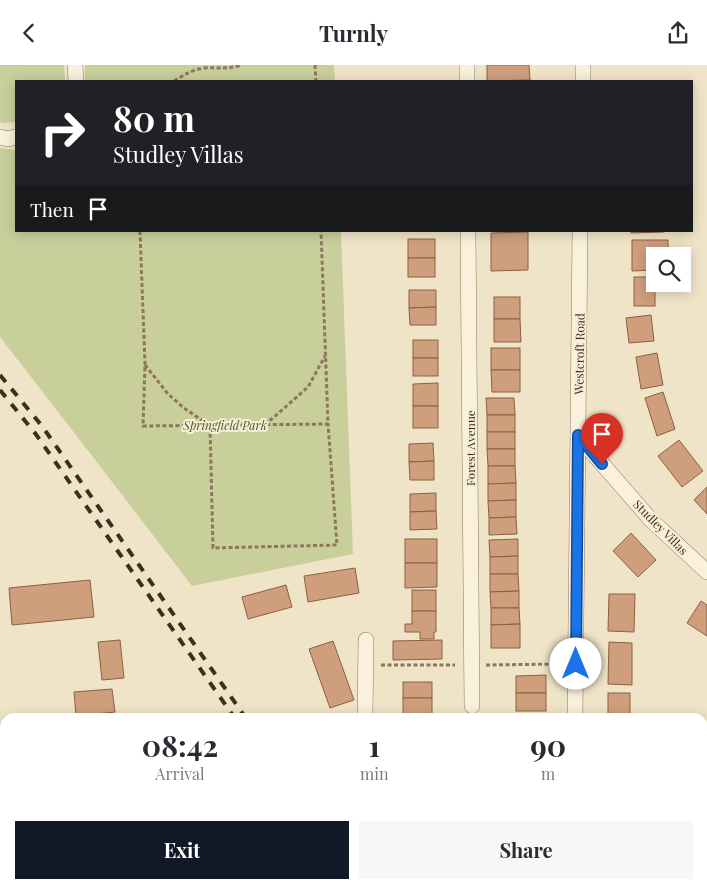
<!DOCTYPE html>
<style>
:root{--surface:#fff;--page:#f7f7f7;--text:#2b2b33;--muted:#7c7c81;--accent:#111827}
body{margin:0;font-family:"Playfair Display",serif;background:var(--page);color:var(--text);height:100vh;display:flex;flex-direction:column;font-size:19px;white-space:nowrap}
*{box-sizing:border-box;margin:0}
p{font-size:16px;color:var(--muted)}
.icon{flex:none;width:28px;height:28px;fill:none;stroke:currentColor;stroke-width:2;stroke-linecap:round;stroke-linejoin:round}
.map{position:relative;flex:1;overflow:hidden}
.side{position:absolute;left:0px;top:648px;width:708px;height:176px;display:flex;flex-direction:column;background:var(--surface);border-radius:15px 15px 0 0;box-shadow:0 2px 12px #0003}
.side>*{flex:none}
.top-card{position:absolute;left:15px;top:15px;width:678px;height:152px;border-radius:0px;box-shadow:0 2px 12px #0003;background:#202124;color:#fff;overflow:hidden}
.tools{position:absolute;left:646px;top:182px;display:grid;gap:10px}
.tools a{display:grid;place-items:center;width:45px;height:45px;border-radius:0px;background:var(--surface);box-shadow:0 2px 12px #0003;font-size:25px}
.pin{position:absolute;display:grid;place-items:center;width:42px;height:42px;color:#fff;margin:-51px -21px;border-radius:50% 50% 50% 0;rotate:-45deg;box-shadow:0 0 5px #0007}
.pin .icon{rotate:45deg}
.me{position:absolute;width:55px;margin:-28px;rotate:0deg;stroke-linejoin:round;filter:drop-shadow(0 0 4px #0008)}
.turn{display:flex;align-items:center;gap:18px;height:105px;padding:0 15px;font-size:22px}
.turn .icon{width:65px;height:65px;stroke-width:2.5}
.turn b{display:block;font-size:35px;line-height:42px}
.then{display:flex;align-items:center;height:48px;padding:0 15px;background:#0003;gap:10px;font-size:19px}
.eta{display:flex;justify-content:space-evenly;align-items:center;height:85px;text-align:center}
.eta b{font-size:30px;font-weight:700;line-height:35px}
.button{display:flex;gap:10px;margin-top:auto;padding:10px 15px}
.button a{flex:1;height:58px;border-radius:0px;background:var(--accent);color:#fff;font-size:20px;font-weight:700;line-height:58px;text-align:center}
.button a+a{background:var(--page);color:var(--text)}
header{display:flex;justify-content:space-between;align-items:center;height:65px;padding:0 15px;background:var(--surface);font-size:22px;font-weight:700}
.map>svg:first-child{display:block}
.green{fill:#c9cf9b}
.building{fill:#cf9f7d;stroke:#8d5f41}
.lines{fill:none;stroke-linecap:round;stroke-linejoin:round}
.minor-casing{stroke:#8d765c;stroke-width:16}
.path{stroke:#8d765c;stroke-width:3;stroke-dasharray:4 2.5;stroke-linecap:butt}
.minor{stroke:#faf1dc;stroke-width:15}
.rail{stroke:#3d2e20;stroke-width:4;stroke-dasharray:9 9;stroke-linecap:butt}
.route-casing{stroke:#114b97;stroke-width:12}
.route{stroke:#1a73e8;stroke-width:9}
.labels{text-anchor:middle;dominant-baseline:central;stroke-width:4;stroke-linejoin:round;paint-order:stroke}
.street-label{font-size:12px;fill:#3d2e20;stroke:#f7eed8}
.park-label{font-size:12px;font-style:italic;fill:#4d5a26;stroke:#f7eed8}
</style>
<header><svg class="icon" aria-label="back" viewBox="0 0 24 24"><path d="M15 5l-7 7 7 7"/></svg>Turnly<svg class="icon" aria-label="share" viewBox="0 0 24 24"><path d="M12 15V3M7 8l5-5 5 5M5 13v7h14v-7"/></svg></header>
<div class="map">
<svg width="707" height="823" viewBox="0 0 707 823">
<rect width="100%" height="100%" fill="#f0e4c8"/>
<g class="green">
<polygon points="0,0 64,0 65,16 16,16 16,57 2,58 0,56"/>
<polygon points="85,0 334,0 335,16 85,16"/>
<polygon points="0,83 16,85 16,166 341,166 353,489 192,521 86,383 0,272"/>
<polygon points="286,819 328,819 330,823 278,823"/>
</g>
<g class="building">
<polygon points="487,0 529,0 530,15 487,16"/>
<polygon points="631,166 664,166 664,167 631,168"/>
<polygon points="528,167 528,205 491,206 491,168"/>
<rect x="408" y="174" width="27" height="19"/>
<polygon points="632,175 668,175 668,191 655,191 655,205 632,206"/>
<rect x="408" y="193" width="27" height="19"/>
<rect x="634" y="212" width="21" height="29"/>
<polygon points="409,225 436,225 436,242 409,243"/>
<rect x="494" y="232" width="26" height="22"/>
<polygon points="436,242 436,260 410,260 409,243"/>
<polygon points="651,250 654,276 629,278 626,253"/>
<polygon points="494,254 520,254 521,277 494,277"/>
<rect x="413" y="275" width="25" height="18"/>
<rect x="491" y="283" width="29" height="22"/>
<polygon points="657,288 663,320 641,324 636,292"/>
<rect x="413" y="293" width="25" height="18"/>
<polygon points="491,305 520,305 520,327 492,327"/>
<polygon points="438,318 438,341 413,341 413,319"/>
<polygon points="663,327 675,364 657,371 645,333"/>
<polygon points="486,333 514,333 515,350 487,350"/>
<rect x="413" y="341" width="25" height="22"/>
<rect x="487" y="350" width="28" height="17"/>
<rect x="487" y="367" width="28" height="17"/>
<polygon points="679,375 703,406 682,422 658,391"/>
<polygon points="433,378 434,396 409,397 409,379"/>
<polygon points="487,384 515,384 515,401 488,401"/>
<polygon points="434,396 434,415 410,415 409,397"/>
<polygon points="488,401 515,401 516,418 488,419"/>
<polygon points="516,418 516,435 488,436 488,419"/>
<polygon points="707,422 707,449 694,435"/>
<polygon points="436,428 436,446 410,447 410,429"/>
<polygon points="516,435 516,452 489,453 488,436"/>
<polygon points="436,446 437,464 410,465 410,447"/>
<polygon points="516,452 517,469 489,470 489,453"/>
<polygon points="631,468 656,495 638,512 613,486"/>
<rect x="405" y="474" width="32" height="24"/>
<polygon points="518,474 518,491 490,492 489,475"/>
<polygon points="518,491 518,509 490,509 490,492"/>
<polygon points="405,498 437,498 437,522 405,523"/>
<polygon points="355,503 359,528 308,537 304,511"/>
<polygon points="490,509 518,509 519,526 490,527"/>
<polygon points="90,515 94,552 12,560 9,523"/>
<polygon points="286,520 292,542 248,554 242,532"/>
<rect x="412" y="525" width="24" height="21"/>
<polygon points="519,526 519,543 491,543 490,527"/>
<polygon points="609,529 635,529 634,567 608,566"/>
<polygon points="701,536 707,540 707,571 687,558"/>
<polygon points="491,543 519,543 520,559 491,560"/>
<polygon points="412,546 436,546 436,567 434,567 434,574 420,574 420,567 405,567 405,559 412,559"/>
<polygon points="520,559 520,583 491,583 491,560"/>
<polygon points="120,575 124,613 102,615 98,577"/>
<polygon points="442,575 442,594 393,595 393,576"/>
<polygon points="333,576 354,635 330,643 309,584"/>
<polygon points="609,577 632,578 632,620 608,619"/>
<polygon points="546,610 546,628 516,628 516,611"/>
<rect x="403" y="617" width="29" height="16"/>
<polygon points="112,624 115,647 76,651 74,627"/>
<rect x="516" y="628" width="30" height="18"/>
<rect x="608" y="628" width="22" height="24"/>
<rect x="403" y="633" width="29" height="17"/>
<polygon points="707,720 707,776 702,764 702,721"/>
<polygon points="5,741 5,773 1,742"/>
<polygon points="110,819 121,819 121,823 97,823 96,821"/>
<polygon points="413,819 474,819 474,821 449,823 414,823"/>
<polygon points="610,819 637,819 639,823 612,823"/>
</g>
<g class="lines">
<defs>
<g id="minor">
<polyline points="75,0 76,16"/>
<polyline points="467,0 467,16"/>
<polyline points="583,16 583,0"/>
<polyline points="0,72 8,74 16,72"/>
<polyline points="468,166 472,641"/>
<polyline points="578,371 651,455 707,507"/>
<polyline points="365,652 366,575"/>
<polyline points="575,652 580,166"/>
<polyline points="0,821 10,819"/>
<polyline points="573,823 573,819"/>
</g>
</defs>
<use href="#minor" class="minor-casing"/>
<g class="path">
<polyline points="315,0 316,16"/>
<path d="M 174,16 C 184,10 193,4 204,3 C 219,2 226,5 241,0"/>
<polyline points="140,166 145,299 143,361 328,359 321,166"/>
<polyline points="145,300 168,329 184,343 210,361 213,483 337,480 328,359"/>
<polyline points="264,359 273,353 308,322 325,291"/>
<polyline points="381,600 455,600"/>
<polyline points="486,600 560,599"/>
</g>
<use href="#minor" class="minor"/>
<g class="rail">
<polyline points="0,310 42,361 245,652"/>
<polyline points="0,325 35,368 234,652"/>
<polyline points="341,819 344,823"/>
<polyline points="355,819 357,823"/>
</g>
</g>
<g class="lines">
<defs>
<polyline id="route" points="576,599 578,370 602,399"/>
</defs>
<use href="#route" class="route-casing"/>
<use href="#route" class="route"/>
</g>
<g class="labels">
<g class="street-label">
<text transform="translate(579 289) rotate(-89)">Westcroft Road</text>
<text transform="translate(470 383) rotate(-90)">Forest Avenue</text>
<text transform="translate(661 462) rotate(45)">Studley Villas</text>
</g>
<g class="park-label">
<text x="225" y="360">Springfield Park</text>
</g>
</g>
</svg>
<div class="tools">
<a><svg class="icon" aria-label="search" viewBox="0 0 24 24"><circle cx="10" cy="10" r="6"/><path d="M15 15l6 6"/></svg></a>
</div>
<div class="pin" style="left:602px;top:399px;background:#d93025"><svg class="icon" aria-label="arrive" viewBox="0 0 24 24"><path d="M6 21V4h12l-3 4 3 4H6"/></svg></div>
<svg class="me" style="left:576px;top:599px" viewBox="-20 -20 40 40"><circle r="19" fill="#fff"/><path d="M0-13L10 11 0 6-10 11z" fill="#1a73e8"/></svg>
<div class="top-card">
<div class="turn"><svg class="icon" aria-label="right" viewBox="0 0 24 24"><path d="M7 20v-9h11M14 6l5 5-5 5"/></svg><div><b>80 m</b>Studley Villas</div></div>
<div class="then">Then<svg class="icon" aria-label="arrive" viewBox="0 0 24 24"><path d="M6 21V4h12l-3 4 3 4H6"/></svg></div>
</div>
<section class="side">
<div class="eta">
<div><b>08:42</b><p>Arrival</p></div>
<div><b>1</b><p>min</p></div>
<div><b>90</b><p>m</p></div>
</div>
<div class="button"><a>Exit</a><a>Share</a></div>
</section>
</div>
